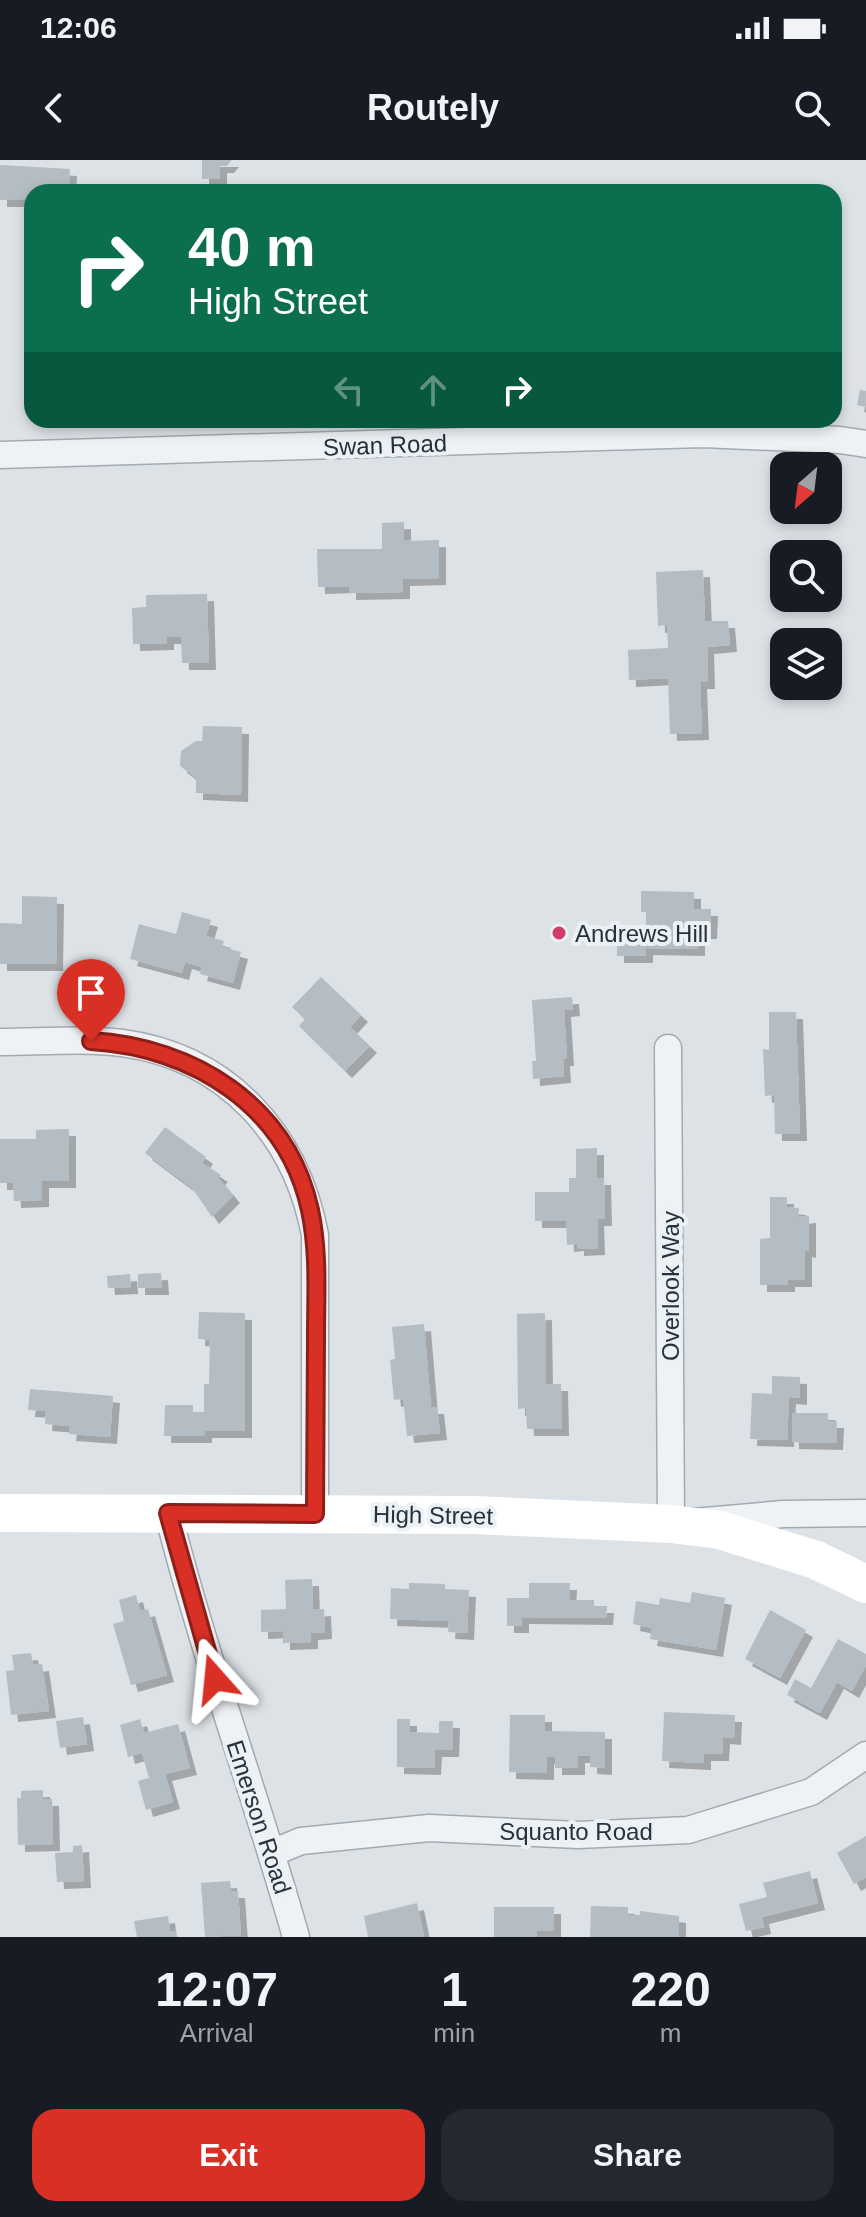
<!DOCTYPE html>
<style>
:root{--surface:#171b24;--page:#242831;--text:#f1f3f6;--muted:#9ea1a6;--accent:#d93025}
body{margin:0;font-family:Arial,sans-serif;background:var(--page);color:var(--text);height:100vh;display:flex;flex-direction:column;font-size:30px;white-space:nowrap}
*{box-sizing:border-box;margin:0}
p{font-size:26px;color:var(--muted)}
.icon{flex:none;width:44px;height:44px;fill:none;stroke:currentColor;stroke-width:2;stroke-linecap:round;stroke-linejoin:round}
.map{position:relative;height:1777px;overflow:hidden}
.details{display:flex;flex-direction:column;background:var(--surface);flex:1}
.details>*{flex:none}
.guide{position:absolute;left:24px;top:24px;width:818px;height:244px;border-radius:24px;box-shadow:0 4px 12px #0003;background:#0b6e4f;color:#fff;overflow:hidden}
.needle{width:52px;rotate:208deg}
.fabs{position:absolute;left:770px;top:292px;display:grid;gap:16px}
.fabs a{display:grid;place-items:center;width:72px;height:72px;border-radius:16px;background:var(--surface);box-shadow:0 4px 12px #0003;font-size:40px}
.pin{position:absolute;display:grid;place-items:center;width:68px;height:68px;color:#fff;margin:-82px -34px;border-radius:50% 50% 50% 0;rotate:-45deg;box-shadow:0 0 8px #0007}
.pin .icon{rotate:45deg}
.me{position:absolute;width:88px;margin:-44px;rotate:342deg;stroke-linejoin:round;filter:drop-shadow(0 0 6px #0008)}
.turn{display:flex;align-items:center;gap:28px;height:168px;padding:0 32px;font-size:36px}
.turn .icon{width:104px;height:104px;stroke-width:2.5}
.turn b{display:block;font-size:56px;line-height:68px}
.lanes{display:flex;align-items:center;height:76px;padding:0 32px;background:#0003;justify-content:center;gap:40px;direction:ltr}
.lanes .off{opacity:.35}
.eta{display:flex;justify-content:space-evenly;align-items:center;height:136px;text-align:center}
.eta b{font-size:48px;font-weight:600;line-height:56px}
.cta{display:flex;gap:16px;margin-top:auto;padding:16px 32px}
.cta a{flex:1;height:92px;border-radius:24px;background:var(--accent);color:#fff;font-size:32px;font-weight:600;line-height:92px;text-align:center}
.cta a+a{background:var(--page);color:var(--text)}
.status{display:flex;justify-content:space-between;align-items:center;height:56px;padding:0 40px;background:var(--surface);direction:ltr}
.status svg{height:22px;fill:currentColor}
header{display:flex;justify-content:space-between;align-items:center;height:104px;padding:0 32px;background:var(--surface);font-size:36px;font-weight:600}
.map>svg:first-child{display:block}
.building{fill:#b4bcc4;filter:url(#shadow)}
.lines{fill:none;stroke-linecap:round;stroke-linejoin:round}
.minor-casing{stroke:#a2aab1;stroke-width:29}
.minor{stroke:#eff2f5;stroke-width:26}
.secondary{stroke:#fff;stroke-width:38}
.route-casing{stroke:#8d1f18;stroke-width:20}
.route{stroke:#d93025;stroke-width:14}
.poi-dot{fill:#cf3e67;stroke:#ecf1f5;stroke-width:3}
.labels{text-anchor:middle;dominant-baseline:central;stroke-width:8;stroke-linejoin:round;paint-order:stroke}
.street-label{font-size:24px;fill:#26323e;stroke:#ecf1f5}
.poi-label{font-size:24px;fill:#26323e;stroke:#ecf1f5;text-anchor:start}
</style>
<div class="status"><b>12:06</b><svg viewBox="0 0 49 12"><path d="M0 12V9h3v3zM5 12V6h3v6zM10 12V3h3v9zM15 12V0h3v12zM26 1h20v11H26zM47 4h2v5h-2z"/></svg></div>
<header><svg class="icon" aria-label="back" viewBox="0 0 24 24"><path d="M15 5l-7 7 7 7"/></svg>Routely<svg class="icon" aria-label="search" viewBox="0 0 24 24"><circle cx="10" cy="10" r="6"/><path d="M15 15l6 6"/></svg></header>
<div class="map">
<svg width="866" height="1777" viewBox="0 0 866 1777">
<defs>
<filter id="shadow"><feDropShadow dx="7" dy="7" stdDeviation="0" flood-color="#0004"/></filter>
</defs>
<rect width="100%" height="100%" fill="#dde2e7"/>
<g class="building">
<polygon points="202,0 232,0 227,6 220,6 220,19 202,19"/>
<polygon points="0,5 70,9 69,28 102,30 102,32 32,32 32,40 0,40"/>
<polygon points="860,230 866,231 866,247 857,245"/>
<polygon points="404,362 404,381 439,380 439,418 403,419 403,432 349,433 349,426 318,427 317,389 382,389 382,363"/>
<polygon points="703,410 705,461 728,461 730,485 707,487 708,522 700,522 702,573 670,574 668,518 629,520 628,490 668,488 667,465 658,466 656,412"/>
<polygon points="207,434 209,503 182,503 181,477 167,477 167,483 133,484 132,448 146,447 146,435"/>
<polygon points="203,566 242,567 241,635 196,633 196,618 180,606 181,591 196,581 202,581"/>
<polygon points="641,731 694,732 694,749 711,749 710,772 698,772 698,789 646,788 646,796 617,796 617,767 646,767 646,752 641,752"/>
<polygon points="22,736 57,737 56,804 0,804 0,763 22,764"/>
<polygon points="182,752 211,760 206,776 224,781 222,787 241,792 233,823 200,814 202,807 185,802 182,813 130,799 139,764 176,774"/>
<polygon points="321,817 361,855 350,867 370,886 345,911 299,866 305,859 292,847"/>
<polygon points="572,837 573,849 564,850 567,899 563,899 564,916 533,919 532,901 536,901 532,840"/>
<polygon points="769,852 796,852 800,974 775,974 774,935 765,936 763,889 769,890"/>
<polygon points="165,967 206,997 202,1003 221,1015 218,1018 233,1036 212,1057 192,1028 145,993"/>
<polygon points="69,969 69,1021 42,1021 42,1040 14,1041 13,1023 0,1023 0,979 36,979 36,970"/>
<polygon points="597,988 597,1018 604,1018 605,1059 597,1059 598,1088 577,1089 577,1084 567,1085 566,1061 535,1061 535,1032 569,1032 569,1018 576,1018 576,989"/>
<polygon points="770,1037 787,1037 787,1047 799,1048 798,1057 809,1056 809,1091 805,1090 805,1120 788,1120 788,1125 760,1125 760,1079 770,1078"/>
<polygon points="161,1113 162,1128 138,1128 138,1114"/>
<polygon points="130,1114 131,1127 108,1128 107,1116"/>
<polygon points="199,1152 245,1153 245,1271 205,1271 205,1276 164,1276 165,1245 193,1245 193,1252 204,1252 204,1224 209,1224 210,1180 198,1179"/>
<polygon points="545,1153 546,1224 561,1224 562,1269 527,1269 526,1248 518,1249 517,1154"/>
<polygon points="424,1164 431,1247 437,1247 440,1273 407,1276 403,1239 394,1240 390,1200 395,1199 392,1167"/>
<polygon points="772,1216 800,1217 800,1238 789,1237 787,1280 750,1279 752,1233 772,1234"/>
<polygon points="30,1229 113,1236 110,1277 69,1274 70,1266 45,1264 46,1251 28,1250"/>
<polygon points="792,1253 828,1253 828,1261 837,1261 836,1283 792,1282"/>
<polygon points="312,1419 313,1450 324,1449 325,1472 311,1473 311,1482 283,1483 283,1471 261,1472 261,1450 286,1449 285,1420"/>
<polygon points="409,1423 445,1424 445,1429 469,1430 467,1473 448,1472 449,1461 390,1459 391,1428 409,1429"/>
<polygon points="529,1423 570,1423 569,1440 594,1440 594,1446 607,1446 606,1458 522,1457 522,1466 507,1466 507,1438 529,1438"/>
<polygon points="692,1432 725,1438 716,1490 650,1479 652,1468 633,1464 636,1441 659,1445 660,1438 690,1443"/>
<polygon points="136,1435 140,1451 148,1449 167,1515 131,1525 113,1464 124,1461 119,1440"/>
<polygon points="770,1450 806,1470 780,1518 745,1499"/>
<polygon points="838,1479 866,1494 866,1505 852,1531 837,1522 820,1553 787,1535 795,1519 811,1528"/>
<polygon points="31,1493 33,1505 42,1504 49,1551 11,1555 6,1511 14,1510 12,1495"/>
<polygon points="664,1552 735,1555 734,1578 723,1577 722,1594 704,1594 704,1603 662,1601"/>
<polygon points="510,1555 545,1555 545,1571 605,1572 605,1608 590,1607 590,1596 578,1596 578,1608 555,1608 555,1597 547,1597 547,1613 509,1612"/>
<polygon points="83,1557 87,1584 60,1588 56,1561"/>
<polygon points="140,1559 144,1573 178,1564 190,1608 165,1614 173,1642 146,1650 138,1621 149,1618 142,1593 128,1597 120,1565"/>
<polygon points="397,1559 410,1559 410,1572 439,1573 439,1561 453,1561 452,1590 435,1590 434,1608 397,1607"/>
<polygon points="43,1630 43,1639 52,1639 53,1684 18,1685 17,1638 21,1638 21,1631"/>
<polygon points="866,1676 866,1717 854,1724 837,1693"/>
<polygon points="82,1685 84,1721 57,1722 55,1693 73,1692 73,1686"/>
<polygon points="810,1711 818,1743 762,1757 764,1767 746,1771 739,1744 767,1737 763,1723"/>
<polygon points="230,1721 231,1731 238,1731 241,1775 205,1777 201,1723"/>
<polygon points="417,1743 424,1777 368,1777 364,1756"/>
<polygon points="591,1746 628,1747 628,1755 640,1755 640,1751 679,1756 679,1777 590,1777"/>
<polygon points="494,1747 554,1747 554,1770 537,1771 537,1777 494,1777"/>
<polygon points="168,1756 170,1772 175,1771 176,1777 137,1777 134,1761"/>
</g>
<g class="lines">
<defs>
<g id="minor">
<polyline points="0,295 703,274 840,280 866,284"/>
<path d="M 0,882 C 40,882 82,878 122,883 C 227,897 296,974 315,1075 L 315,1354"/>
<polyline points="668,888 671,1364 783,1354 866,1353"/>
<path d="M 168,1353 C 204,1496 256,1635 296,1777"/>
<polyline points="272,1693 301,1681 429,1668 578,1675 688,1670 811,1632 866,1595"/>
</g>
</defs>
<use href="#minor" class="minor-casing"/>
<use href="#minor" class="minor"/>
<polyline class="secondary" points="0,1353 475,1355 671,1364 720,1370 816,1400 866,1424"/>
</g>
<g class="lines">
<defs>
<path id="route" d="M 91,881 C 193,887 287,945 310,1050 C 319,1092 316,1135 316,1177 C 316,1236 315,1295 315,1354 L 168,1353 L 215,1519"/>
</defs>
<use href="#route" class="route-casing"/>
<use href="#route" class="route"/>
</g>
<circle class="poi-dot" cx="559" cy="773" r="8"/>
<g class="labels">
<g class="street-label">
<text transform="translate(385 285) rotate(-2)">Swan Road</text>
<text transform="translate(670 1126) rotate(-90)">Overlook Way</text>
<text transform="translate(433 1355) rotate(1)">High Street</text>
<text transform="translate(259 1657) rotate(72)">Emerson Road</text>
<text x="576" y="1671">Squanto Road</text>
</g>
<g class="poi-label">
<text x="575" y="773">Andrews Hill</text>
</g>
</g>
</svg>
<div class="fabs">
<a><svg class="needle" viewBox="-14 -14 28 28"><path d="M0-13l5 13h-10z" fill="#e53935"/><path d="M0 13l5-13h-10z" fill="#9ea1a6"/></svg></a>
<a><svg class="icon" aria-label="search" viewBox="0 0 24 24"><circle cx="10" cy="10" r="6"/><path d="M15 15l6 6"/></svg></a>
<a><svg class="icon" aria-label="layers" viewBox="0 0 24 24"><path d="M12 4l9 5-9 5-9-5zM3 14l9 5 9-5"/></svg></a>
</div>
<div class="pin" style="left:91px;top:881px;background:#d93025"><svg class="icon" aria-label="arrive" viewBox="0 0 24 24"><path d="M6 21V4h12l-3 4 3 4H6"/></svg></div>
<svg class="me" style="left:215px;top:1519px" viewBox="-20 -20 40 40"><path d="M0-17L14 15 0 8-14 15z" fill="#d93025" stroke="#fff" stroke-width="4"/></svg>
<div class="guide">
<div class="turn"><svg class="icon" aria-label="right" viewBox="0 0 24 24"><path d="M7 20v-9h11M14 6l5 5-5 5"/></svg><div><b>40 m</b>High Street</div></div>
<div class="lanes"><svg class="icon off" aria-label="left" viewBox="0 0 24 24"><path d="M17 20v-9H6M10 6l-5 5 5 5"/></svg><svg class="icon off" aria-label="ahead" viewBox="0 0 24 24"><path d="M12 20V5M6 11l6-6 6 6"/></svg><svg class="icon" aria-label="right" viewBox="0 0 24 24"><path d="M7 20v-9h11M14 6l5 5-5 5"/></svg></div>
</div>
</div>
<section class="details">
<div class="eta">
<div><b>12:07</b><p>Arrival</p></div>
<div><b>1</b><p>min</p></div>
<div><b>220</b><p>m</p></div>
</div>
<div class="cta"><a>Exit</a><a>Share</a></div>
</section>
